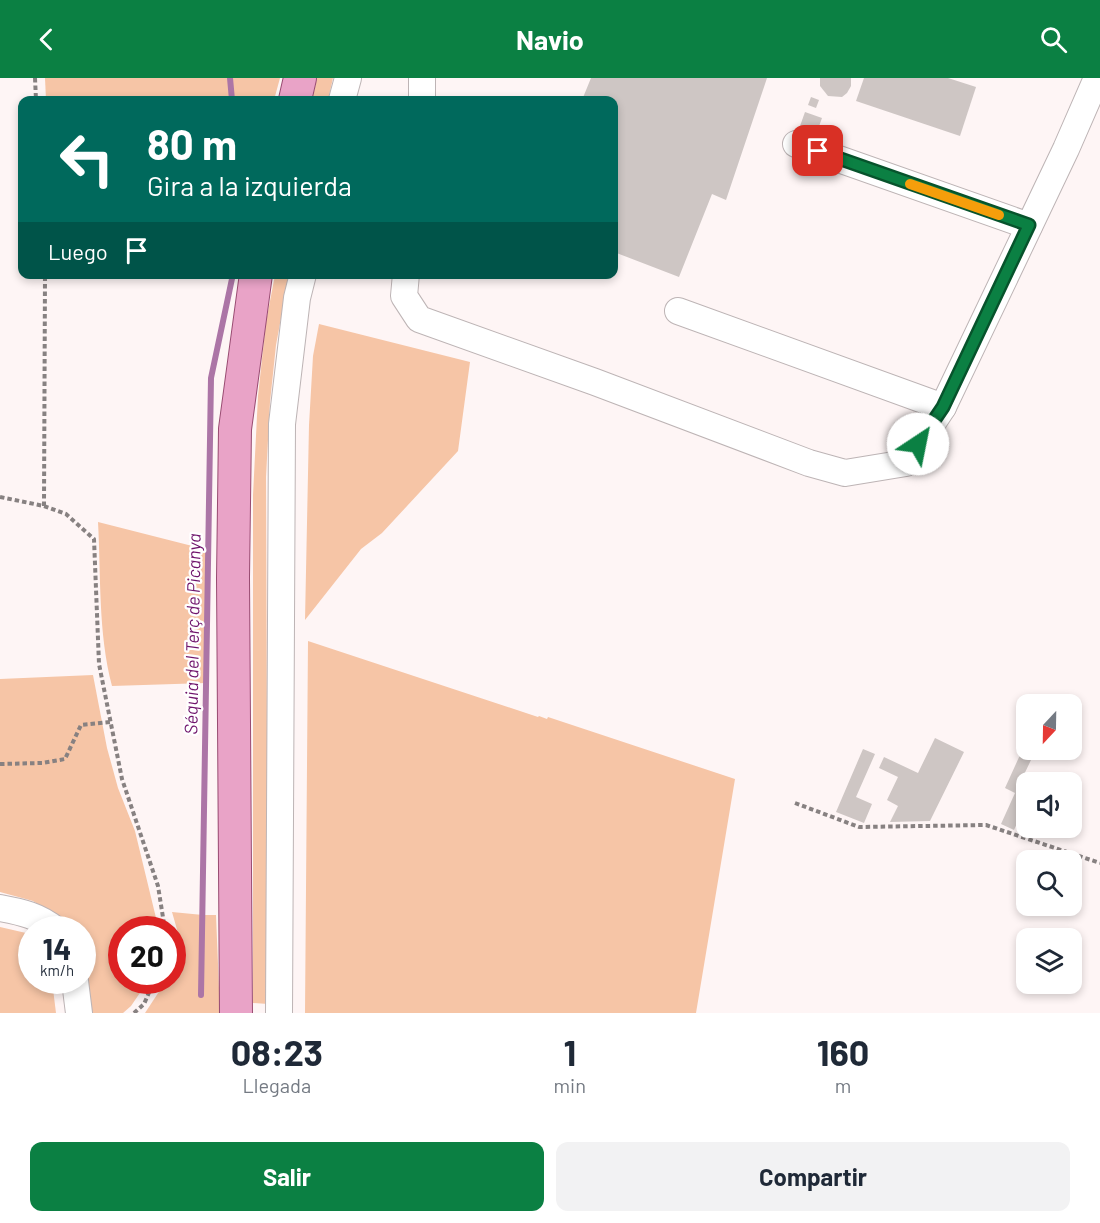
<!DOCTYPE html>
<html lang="es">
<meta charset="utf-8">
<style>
:root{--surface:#fff;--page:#f2f2f3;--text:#1f2937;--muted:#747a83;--accent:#0b8043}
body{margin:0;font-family:Barlow,sans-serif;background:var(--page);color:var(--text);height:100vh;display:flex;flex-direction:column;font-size:22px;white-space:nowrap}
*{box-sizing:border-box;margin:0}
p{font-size:20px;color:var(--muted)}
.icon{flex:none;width:33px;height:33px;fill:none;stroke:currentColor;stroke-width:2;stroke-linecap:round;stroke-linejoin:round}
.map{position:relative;height:935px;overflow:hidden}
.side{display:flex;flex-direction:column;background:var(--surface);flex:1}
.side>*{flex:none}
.guide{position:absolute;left:18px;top:18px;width:600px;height:183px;border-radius:12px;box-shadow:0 3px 9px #0003;background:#00695c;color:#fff;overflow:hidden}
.needle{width:39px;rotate:202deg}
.buttons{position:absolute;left:1016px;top:616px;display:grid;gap:12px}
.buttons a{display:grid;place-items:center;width:66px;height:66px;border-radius:12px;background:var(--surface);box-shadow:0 3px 9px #0003;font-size:30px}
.speed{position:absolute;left:18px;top:838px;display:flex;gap:12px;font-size:30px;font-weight:700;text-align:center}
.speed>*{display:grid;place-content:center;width:78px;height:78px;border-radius:50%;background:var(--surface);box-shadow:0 3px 9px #0003;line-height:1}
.speed small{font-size:15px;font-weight:400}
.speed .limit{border:9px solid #d22;background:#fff;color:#111}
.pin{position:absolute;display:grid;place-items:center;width:51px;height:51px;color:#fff;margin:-26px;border-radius:12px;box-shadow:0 3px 9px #0006}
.me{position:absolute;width:66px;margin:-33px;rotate:34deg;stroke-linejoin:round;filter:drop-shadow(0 0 4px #0008)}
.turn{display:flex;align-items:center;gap:21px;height:126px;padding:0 30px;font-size:27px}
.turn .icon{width:78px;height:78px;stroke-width:2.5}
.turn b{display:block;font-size:42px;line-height:51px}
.then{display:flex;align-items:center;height:57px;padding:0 30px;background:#0003;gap:12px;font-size:22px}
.eta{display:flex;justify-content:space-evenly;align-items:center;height:102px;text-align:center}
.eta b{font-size:36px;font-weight:700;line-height:42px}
.action{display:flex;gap:12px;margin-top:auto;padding:12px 30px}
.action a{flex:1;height:69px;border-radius:12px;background:var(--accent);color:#fff;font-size:24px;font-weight:700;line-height:69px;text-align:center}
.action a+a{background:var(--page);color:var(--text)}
header{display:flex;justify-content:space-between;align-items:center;height:78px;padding:0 30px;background:var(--accent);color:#fff;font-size:27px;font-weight:700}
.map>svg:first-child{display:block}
.green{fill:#f6c5a6}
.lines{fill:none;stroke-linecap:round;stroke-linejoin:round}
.stream{stroke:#ac75a6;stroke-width:6}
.building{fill:#cec6c4}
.minor-casing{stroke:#bdb4b5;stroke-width:28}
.major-casing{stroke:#984b71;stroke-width:34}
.path{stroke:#878181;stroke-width:4;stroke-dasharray:4.5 3;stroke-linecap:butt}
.minor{stroke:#fff;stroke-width:26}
.major{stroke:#e9a3c7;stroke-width:32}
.route-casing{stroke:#07532c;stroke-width:15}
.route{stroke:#0b8043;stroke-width:10}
.slow{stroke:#f59e0b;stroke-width:10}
.labels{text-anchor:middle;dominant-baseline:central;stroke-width:4.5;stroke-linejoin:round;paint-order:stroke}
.water-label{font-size:18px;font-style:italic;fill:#6f146c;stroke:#fff}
</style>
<header><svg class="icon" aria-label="back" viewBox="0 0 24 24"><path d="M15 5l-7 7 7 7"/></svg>Navio<svg class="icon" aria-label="search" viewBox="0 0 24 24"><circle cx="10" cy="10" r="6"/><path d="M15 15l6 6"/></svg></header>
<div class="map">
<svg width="1100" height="935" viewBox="0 0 1100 935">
<rect width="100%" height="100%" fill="#fef5f5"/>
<g class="green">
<polygon points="45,0 280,0 274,22 46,22"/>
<polygon points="317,0 333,0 328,22 312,22"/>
<polygon points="275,197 289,197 276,267 270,324 266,399 268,926 253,925 253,417 258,318 266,244"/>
<polygon points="319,246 470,284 458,373 382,455 361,471 305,542 309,347 313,278"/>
<path d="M 98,444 L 208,472 L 206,605 L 112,608 C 98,555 101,498 98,444 Z"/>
<polygon points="308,563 538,639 539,638 547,641 548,639 735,701 696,935 305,935"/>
<polygon points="93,597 107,670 118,710 135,753 157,844 158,852 122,852 122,903 148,903 131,928 123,935 88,935 83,893 82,852 71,852 52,835 33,823 0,814 0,601"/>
<polygon points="172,834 203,837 216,837 220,935 145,935 166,903 172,903 173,889 178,855"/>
<polygon points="0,849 26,855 31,860 32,903 52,903 56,935 0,935"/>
</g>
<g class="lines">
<g class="stream">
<polyline points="230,0 232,22"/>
<polyline points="201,917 211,300 233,196"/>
</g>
</g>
<g class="building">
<polygon points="591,0 767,0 726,122 712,116 679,199 614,174 614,22 582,22"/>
<polygon points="820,0 851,0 851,8 847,15 842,19 828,18 820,8"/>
<polygon points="864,0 948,0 976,9 960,58 856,23"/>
<polygon points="811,19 819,22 816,30 808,27"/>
<polygon points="805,34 822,40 817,54 800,48"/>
<polygon points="935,660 964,674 930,743 890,744 898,728 887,722 898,699 879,690 884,679 918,695"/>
<polygon points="863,671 875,676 856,719 872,726 864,745 836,734"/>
<polygon points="1020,677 1031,682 1019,707 1026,710 1026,726 1014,752 1001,746 1015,715 1005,710"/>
</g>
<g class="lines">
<defs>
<g id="minor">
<polyline points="422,0 422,22"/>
<polyline points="342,22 348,0"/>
<polyline points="796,66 1029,148"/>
<polyline points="406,196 404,218 419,241 595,304 809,385 845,395 906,385 943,329 1066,71 1097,0"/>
<polyline points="678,233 943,329"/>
<path d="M 0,830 C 22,834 39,838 56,852"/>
<polyline points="75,903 79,935"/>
<polyline points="279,935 282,346 297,220 303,196"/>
</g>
<g id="major">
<polyline points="295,22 300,0"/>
<polyline points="236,935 233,500 235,351 256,196"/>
</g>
</defs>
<use href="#minor" class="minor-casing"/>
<use href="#major" class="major-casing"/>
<g class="path">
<polyline points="35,0 36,22"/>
<polyline points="0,419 44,428 66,436 94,461 99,586 122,701 158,808 165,852"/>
<polyline points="44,428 45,196"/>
<polyline points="0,686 42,685 65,681 81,647 111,644"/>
<polyline points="795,725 859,749 986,747 1100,785"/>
<polyline points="134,935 144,926 154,903"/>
</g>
<use href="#minor" class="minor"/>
<use href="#major" class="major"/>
</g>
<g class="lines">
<defs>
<polyline id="route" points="818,73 1029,147 943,329 918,366"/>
</defs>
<use href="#route" class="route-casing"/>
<use href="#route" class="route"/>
<polyline class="slow" points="910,106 999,137"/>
</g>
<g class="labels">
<g class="water-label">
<text transform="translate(192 556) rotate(-89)">Séquia del Terç de Picanya</text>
</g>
</g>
</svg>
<div class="buttons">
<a><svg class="needle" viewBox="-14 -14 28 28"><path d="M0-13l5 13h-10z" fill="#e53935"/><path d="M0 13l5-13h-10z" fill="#747a83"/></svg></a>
<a><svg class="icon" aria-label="sound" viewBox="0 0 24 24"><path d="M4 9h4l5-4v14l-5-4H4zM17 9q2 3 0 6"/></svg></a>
<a><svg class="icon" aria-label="search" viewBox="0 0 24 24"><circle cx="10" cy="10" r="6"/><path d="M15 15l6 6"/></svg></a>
<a><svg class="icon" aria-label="layers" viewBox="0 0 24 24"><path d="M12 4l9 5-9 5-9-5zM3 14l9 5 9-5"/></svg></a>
</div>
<div class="speed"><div>14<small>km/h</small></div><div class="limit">20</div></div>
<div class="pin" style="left:818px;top:73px;background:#d93025"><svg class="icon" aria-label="arrive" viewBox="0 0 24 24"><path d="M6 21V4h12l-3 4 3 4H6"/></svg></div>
<svg class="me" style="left:918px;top:366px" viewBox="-20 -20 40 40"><circle r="19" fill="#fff"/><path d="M0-13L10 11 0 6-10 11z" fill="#0b8043"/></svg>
<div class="guide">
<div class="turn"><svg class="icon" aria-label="left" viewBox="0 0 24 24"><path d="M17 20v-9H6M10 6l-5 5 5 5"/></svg><div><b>80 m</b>Gira a la izquierda</div></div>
<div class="then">Luego<svg class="icon" aria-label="arrive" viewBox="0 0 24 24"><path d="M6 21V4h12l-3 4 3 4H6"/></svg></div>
</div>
</div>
<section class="side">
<div class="eta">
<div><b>08:23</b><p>Llegada</p></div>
<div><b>1</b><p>min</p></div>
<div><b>160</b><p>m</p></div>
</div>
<div class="action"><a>Salir</a><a>Compartir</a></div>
</section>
